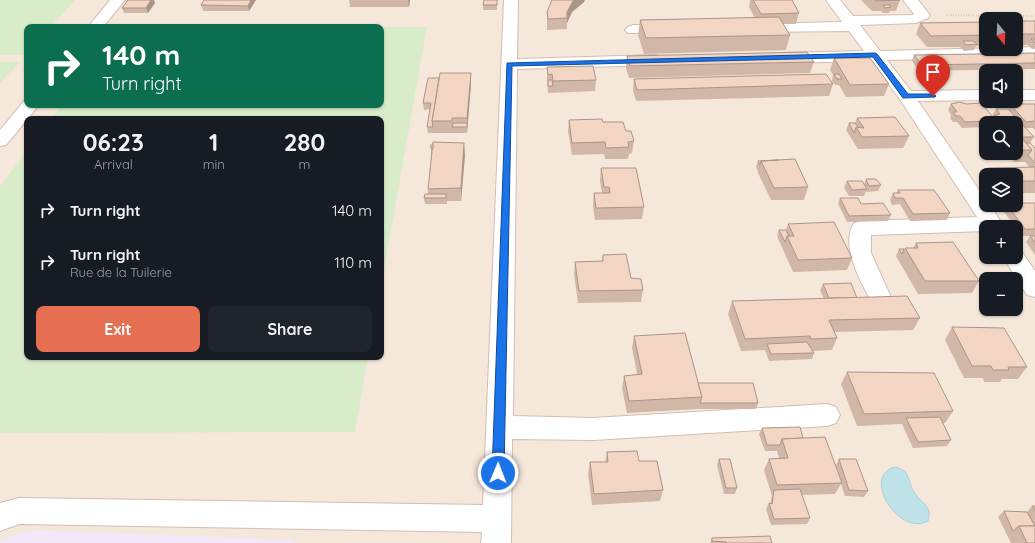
<!DOCTYPE html>
<meta charset="utf-8">
<style>
:root{--surface:#171b24;--page:#20242c;--text:#f1f3f6;--muted:#9ea1a6;--accent:#e76f51}
body{margin:0;font-family:Quicksand,sans-serif;background:var(--page);color:var(--text);height:100vh;display:flex;flex-direction:column;font-size:15px;white-space:nowrap}
*{box-sizing:border-box;margin:0}
p{font-size:13px;color:var(--muted)}
.icon{flex:none;width:22px;height:22px;fill:none;stroke:currentColor;stroke-width:2;stroke-linecap:round;stroke-linejoin:round}
.map{position:relative;flex:1;overflow:hidden}
.drawer{position:absolute;left:24px;top:116px;width:360px;height:244px;display:flex;flex-direction:column;background:var(--surface);border-radius:8px;box-shadow:0 1px 3px #0004}
.drawer>*{flex:none}
.hud{position:absolute;left:24px;top:24px;width:360px;height:84px;border-radius:8px;box-shadow:0 1px 3px #0004;background:#0b6e4f;color:#fff;overflow:hidden}
.needle{width:26px;rotate:162deg}
.buttons{position:absolute;left:979px;top:12px;display:grid;gap:8px}
.buttons a{display:grid;place-items:center;width:44px;height:44px;border-radius:8px;background:var(--surface);box-shadow:0 1px 3px #0004;font-size:20px}
.pin{position:absolute;display:grid;place-items:center;width:34px;height:34px;color:#fff;margin:-41px -17px;border-radius:50% 50% 50% 0;rotate:-45deg;box-shadow:0 0 4px #0007}
.pin .icon{rotate:45deg}
.me{position:absolute;width:44px;margin:-22px;rotate:1deg;stroke-linejoin:round;filter:drop-shadow(0 0 3px #0008)}
.turn{display:flex;align-items:center;gap:14px;height:84px;padding:0 12px;font-size:18px}
.turn .icon{width:52px;height:52px;stroke-width:2.5}
.turn b{display:block;font-size:28px;line-height:34px}
.eta{display:flex;justify-content:space-evenly;align-items:center;height:68px;text-align:center}
.eta b{font-size:24px;font-weight:700;line-height:28px}
.primary-button{display:flex;gap:8px;margin-top:auto;padding:8px 12px}
.primary-button a{flex:1;height:46px;border-radius:8px;background:var(--accent);color:#fff;font-size:16px;font-weight:700;line-height:46px;text-align:center}
.primary-button a+a{background:var(--page);color:var(--text)}
ul{padding:0;list-style:none}
li{display:flex;align-items:center;gap:12px;height:52px;padding:0 12px}
li div{flex:1}
li b{display:block;font-size:15px}
li em{font-style:normal}
.map>svg:first-child{display:block}
.residential{fill:#f5e8da;fill-rule:evenodd}
.education{fill:#f3e8fa}
.green{fill:#d8ecc9}
.water{fill:#bfe3e8;stroke:#a5d3da}
.lines{fill:none;stroke-linecap:round;stroke-linejoin:round}
.minor-casing{stroke:#d1beb0;stroke-width:2}
.path{stroke:#d9b8a5;stroke-width:2;stroke-dasharray:0.5 2;stroke-linecap:butt}
.minor{fill:#fff;fill-rule:evenodd}
.wall{fill:#d1b7a8}
.shaded-wall{fill:#aa9588}
.building{fill:#f3d5c3;stroke:#aa9588}
.route{fill:#1a73e8;stroke:#114b97}
</style>
<div class="map">
<svg width="1035" height="543" viewBox="0 0 1035 543">
<rect width="100%" height="100%" fill="#fdf6ec"/>
<path class="residential" d="M 0,0 L 1035,0 L 1035,543 L 0,543 ZM 986,19 L 1016,19 L 1016,49 L 986,49 ZM 27,27 L 381,27 L 381,105 L 27,105 ZM 986,71 L 1016,71 L 1016,101 L 986,101 ZM 27,119 L 381,119 L 381,357 L 27,357 ZM 986,123 L 1016,123 L 1016,153 L 986,153 ZM 986,175 L 1016,175 L 1016,205 L 986,205 ZM 986,227 L 1016,227 L 1016,257 L 986,257 ZM 986,279 L 1016,279 L 1016,309 L 986,309 Z"/>
<polygon class="education" points="32,530 294,540 294,543 0,543 0,540"/>
<g class="green">
<polygon points="0,0 75,0 51,27 27,27 27,53 25,55 0,55"/>
<polygon points="381,27 427,27 381,286 381,119 51,119 62,105 381,105"/>
<polygon points="0,62 20,62 0,83"/>
<polygon points="27,151 27,357 368,357 355,432 0,433 0,186"/>
</g>
<path class="water" d="M 894,467 C 911,470 907,480 914,492 C 921,503 933,506 928,521 C 900,537 861,478 894,467 Z"/>
<g class="lines">
<defs>
<g id="minor">
<polygon points="110,0 125,0 103,27 88,27"/>
<polygon points="504,0 518,0 517,59 656,55 662,57 664,60 662,63 656,65 517,69 513,416 593,418 827,404 836,407 840,415 836,423 827,426 593,440 512,439 511,543 481,543 482,532 19,524 0,531 0,503 19,498 483,505"/>
<path d="M 826,0 L 840,0 L 853,16 L 913,15 L 914,14 L 903,0 L 918,0 L 930,15 L 928,18 L 916,23 L 860,25 L 880,51 L 1035,47 L 1035,57 L 887,60 L 911,91 L 986,90 L 986,100 L 918,101 L 986,200 L 986,205 L 990,205 L 1004,227 L 986,227 L 986,231 L 871,235 L 871,253 L 890,295 L 887,301 L 879,303 L 871,301 C 860,281 840,244 854,223 L 861,221 L 977,217 L 899,98 L 871,61 L 780,63 L 774,61 L 772,58 L 774,55 L 780,53 L 864,51 L 849,31 L 754,32 L 749,31 L 747,28 L 749,25 L 754,24 L 842,22 Z"/>
<polygon points="633,25 668,25 673,26 675,29 673,32 668,33 628,33 625,30 628,27"/>
<rect x="1016" y="90" width="19" height="10"/>
<polygon points="24,101 27,101 27,105 39,105 6,145 0,146 0,130"/>
<polygon points="1016,250 1022,252 1035,271 1035,297 1027,295 1003,257 1016,257"/>
</g>
</defs>
<use href="#minor" class="minor-casing"/>
<polyline class="path" points="946,15 1035,16"/>
<use href="#minor" class="minor"/>
</g>
<g class="wall">
<polygon points="204,0 256,0 249,11 203,11 201,5"/>
<polygon points="349,0 410,0 409,7 350,7"/>
<polygon points="497,0 497,10 483,10 483,5"/>
<polygon points="750,0 792,0 799,13 796,24 783,24 790,35 786,50 644,54 638,35 640,20 755,18 749,7"/>
<polygon points="861,0 900,0 896,11 890,11 889,13 883,13 881,11 872,11"/>
<polygon points="584,2 572,12 567,23 567,29 547,30 547,12"/>
<polygon points="155,3 148,13 124,13 122,8"/>
<polygon points="1016,21 1035,21 1035,49 1032,49 1028,45 1016,45"/>
<polygon points="986,22 986,46 976,46 974,50 964,51 960,47 927,47 916,34 920,23"/>
<polygon points="1035,53 1035,69 919,71 912,61 914,55"/>
<polygon points="627,56 814,62 810,73 629,78 626,68"/>
<polygon points="834,58 889,84 884,96 846,97 839,85 835,85 832,81 833,75 830,70"/>
<polygon points="547,67 596,80 595,91 548,93 547,78"/>
<polygon points="471,73 471,84 467,133 428,133 427,127 430,109 424,110 423,103 439,78"/>
<polygon points="634,79 833,84 829,96 636,101 633,90"/>
<polygon points="951,104 992,116 996,109 1008,109 1010,104 1035,104 1035,130 1033,128 1025,128 1034,137 1030,143 1035,148 1035,193 1016,193 1016,175 986,175 986,186 981,180 988,168 1029,167 1025,162 1014,162 1007,153 1016,153 1016,123 986,123 986,141 981,134 985,127 962,128 957,122 953,122 950,118 951,115 948,110"/>
<polygon points="857,118 909,136 903,148 858,149 846,130 849,123 855,123"/>
<polygon points="569,120 603,122 626,131 634,141 632,153 629,154 628,159 605,159 604,154 572,155 568,131"/>
<polygon points="431,145 465,155 461,201 447,201 447,204 425,204 424,198 428,194 428,189 432,154 431,154"/>
<polygon points="795,159 808,187 804,200 771,200 758,173 758,172 756,167 758,161"/>
<polygon points="601,168 644,207 642,219 595,220 593,206 594,193 602,193 600,181"/>
<polygon points="866,179 881,185 878,191 867,192 866,191 864,196 849,196 844,188 847,181 864,184"/>
<polygon points="898,190 950,213 947,220 910,221 900,204 892,205 890,200 893,193 897,193"/>
<polygon points="840,198 861,204 891,215 888,221 847,222 838,204"/>
<polygon points="1035,203 1035,255 1026,242 1030,236 1033,236 1021,236 1016,229 1016,227 1015,227 1002,209 1004,205 1016,205"/>
<polygon points="788,224 852,258 847,270 793,272 777,236 779,230 786,230"/>
<polygon points="916,243 979,281 972,293 918,294 896,256 899,249 904,249 905,248 913,248"/>
<polygon points="603,255 631,278 643,290 641,302 578,303 574,274 575,262 602,261"/>
<polygon points="823,284 857,298 920,318 913,330 835,332 837,338 832,350 813,351 814,353 812,359 769,361 765,350 741,351 728,314 732,301 824,299 820,290"/>
<polygon points="952,327 1027,367 1018,379 1002,379 1000,382 984,382 983,378 964,378 945,340"/>
<polygon points="634,336 698,383 758,403 756,409 698,409 627,413 622,388 624,376 637,374 632,348"/>
<polygon points="847,372 953,411 945,423 943,423 951,440 947,446 913,448 902,424 857,426 841,384"/>
<polygon points="762,428 803,438 840,478 836,465 839,459 868,491 864,497 845,496 841,484 835,494 802,495 810,518 807,524 771,525 766,509 769,503 770,504 772,496 764,470 769,459 779,458 777,451 765,451 759,434"/>
<polygon points="607,452 639,461 663,490 660,501 592,505 588,474 590,462 605,462"/>
<polygon points="719,459 737,488 735,494 724,494 717,465"/>
<polygon points="1032,506 1035,506 1035,543 1011,543 998,517 1004,511 1027,512"/>
<polygon points="712,538 772,543 710,543"/>
</g>
<g class="shaded-wall">
<polygon points="151,0 154,0 155,3 148,13 146,8"/>
<polygon points="251,0 256,0 249,11 248,6"/>
<polygon points="408,0 410,0 409,7"/>
<polygon points="574,0 585,0 584,2 572,12 567,23 567,12 573,1"/>
<polygon points="471,73 471,84 467,133 467,118"/>
<polygon points="464,143 465,155 461,201 461,188"/>
</g>
<g class="building">
<polygon points="128,0 151,0 146,8 122,8"/>
<polygon points="204,0 251,0 248,6 201,5"/>
<polygon points="484,0 497,0 497,5 483,5"/>
<polygon points="552,0 574,0 573,1 567,12 567,18 548,19 547,12"/>
<polygon points="753,0 792,0 799,13 761,14"/>
<polygon points="875,0 900,0 876,1"/>
<polygon points="883,5 889,5 891,7 885,8"/>
<polygon points="779,17 790,35 646,38 640,20"/>
<rect x="1016" y="21" width="19" height="13"/>
<polygon points="986,22 986,35 931,36 920,23"/>
<polygon points="1031,39 1035,39 1035,43"/>
<polygon points="963,41 973,41 977,44 966,45"/>
<polygon points="807,52 814,62 630,66 627,56"/>
<polygon points="1035,53 1035,63 922,65 914,55"/>
<polygon points="834,58 870,58 889,84 850,85"/>
<polygon points="593,66 596,80 553,81 552,74 548,75 547,67"/>
<polygon points="440,73 471,73 467,118 452,118 452,121 432,121"/>
<polygon points="826,74 833,84 637,90 634,79"/>
<polygon points="834,74 839,74 842,79 837,79"/>
<polygon points="428,78 439,78 432,121 433,127 427,127 431,103 423,103"/>
<polygon points="548,80 552,80 553,86 548,86"/>
<polygon points="960,102 966,104 981,103 993,117 991,121 965,122 960,116 956,116 953,112 957,112 951,104"/>
<polygon points="1010,104 1035,104 1035,121 1026,122"/>
<polygon points="996,109 1008,109 1034,137 1021,137 1032,150 1021,150 1016,144 1016,123 988,123 987,122 999,122 994,116 1000,114"/>
<polygon points="895,117 909,136 862,137 856,127 864,128 857,118"/>
<polygon points="602,119 603,122 623,122 626,131 631,131 634,141 628,142 629,147 606,148 605,142 572,143 569,120"/>
<polygon points="453,123 467,123 467,127 452,127"/>
<polygon points="849,123 855,123 858,127 856,127 854,133"/>
<polygon points="433,142 464,143 461,188 428,189"/>
<polygon points="1026,143 1030,143 1035,148 1035,163 1028,155 1032,150"/>
<rect x="431" y="145" width="2" height="3"/>
<polygon points="795,159 808,187 774,188 761,161"/>
<polygon points="779,160 761,161 760,165 758,161"/>
<polygon points="1035,167 1035,181 1016,181 1016,175 993,175 988,168"/>
<polygon points="601,168 636,168 644,207 596,208 594,193 610,193 609,187 604,187"/>
<polygon points="866,179 876,179 881,185 869,186"/>
<polygon points="847,181 862,181 867,189 852,190"/>
<polygon points="898,190 934,190 950,213 913,214 903,198 895,198 893,193 900,193"/>
<polygon points="425,194 446,194 446,198 424,198"/>
<polygon points="840,198 858,198 861,204 883,203 891,215 849,216"/>
<polygon points="1016,203 1035,203 1035,229 1025,229 1007,205 1016,205"/>
<polygon points="834,222 852,258 798,260 787,236 794,236 788,224"/>
<polygon points="779,230 786,230 789,236 787,236 785,242"/>
<polygon points="1030,236 1035,236 1035,243"/>
<polygon points="953,242 979,281 925,281 905,248 918,248 916,243"/>
<polygon points="899,249 904,249 902,254"/>
<polygon points="626,254 631,278 641,279 643,290 579,291 575,262 603,261 603,255"/>
<polygon points="851,283 857,298 829,298 823,284"/>
<polygon points="907,296 920,318 829,320 837,338 811,339 810,336 745,339 732,301"/>
<polygon points="952,327 1004,328 1027,367 1008,367 1009,370 993,370 991,366 972,366"/>
<polygon points="685,333 702,397 629,401 624,376 642,374 634,336"/>
<polygon points="807,342 814,353 771,354 767,344"/>
<polygon points="847,372 934,373 953,411 864,414"/>
<polygon points="698,383 753,383 758,403 700,403 702,397"/>
<polygon points="940,417 951,440 918,442 906,418"/>
<polygon points="800,427 803,438 782,439 780,445 767,445 762,428"/>
<polygon points="825,437 842,483 777,485 769,459 788,458 782,439"/>
<polygon points="637,451 639,461 657,461 663,490 594,494 590,462 608,462 607,452"/>
<polygon points="719,459 730,459 737,488 726,488"/>
<polygon points="839,459 856,459 868,491 849,490"/>
<polygon points="800,489 810,518 774,519 769,503 772,504 774,490"/>
<polygon points="1032,506 1035,506 1035,511"/>
<polygon points="1004,511 1027,512 1035,526 1019,526 1013,531"/>
<polygon points="1019,526 1035,526 1035,543 1027,543"/>
<polygon points="770,536 772,543 727,543 726,542 712,541 712,538"/>
</g>
<polygon class="route" points="875,53 877,54 908,94 933,94 936,96 935,97 903,98 873,57 512,66 504,473 502,477 498,478 494,477 492,473 507,63"/>
</svg>
<div class="buttons">
<a><svg class="needle" viewBox="-14 -14 28 28"><path d="M0-13l5 13h-10z" fill="#e53935"/><path d="M0 13l5-13h-10z" fill="#9ea1a6"/></svg></a>
<a><svg class="icon" aria-label="sound" viewBox="0 0 24 24"><path d="M4 9h4l5-4v14l-5-4H4zM17 9q2 3 0 6"/></svg></a>
<a><svg class="icon" aria-label="search" viewBox="0 0 24 24"><circle cx="10" cy="10" r="6"/><path d="M15 15l6 6"/></svg></a>
<a><svg class="icon" aria-label="layers" viewBox="0 0 24 24"><path d="M12 4l9 5-9 5-9-5zM3 14l9 5 9-5"/></svg></a>
<a>+</a>
<a>−</a>
</div>
<div class="pin" style="left:933px;top:96px;background:#d93025"><svg class="icon" aria-label="arrive" viewBox="0 0 24 24"><path d="M6 21V4h12l-3 4 3 4H6"/></svg></div>
<svg class="me" style="left:498px;top:473px" viewBox="-20 -20 40 40"><circle r="17" fill="#1a73e8" stroke="#fff" stroke-width="3"/><path d="M0-11L8 9 0 5-8 9z" fill="#fff"/></svg>
<div class="hud">
<div class="turn"><svg class="icon" aria-label="right" viewBox="0 0 24 24"><path d="M7 20v-9h11M14 6l5 5-5 5"/></svg><div><b>140 m</b>Turn right</div></div>
</div>
<section class="drawer">
<div class="eta">
<div><b>06:23</b><p>Arrival</p></div>
<div><b>1</b><p>min</p></div>
<div><b>280</b><p>m</p></div>
</div>
<ul>
<li><svg class="icon" aria-label="right" viewBox="0 0 24 24"><path d="M7 20v-9h11M14 6l5 5-5 5"/></svg><div><b>Turn right</b></div><em>140 m</em></li>
<li><svg class="icon" aria-label="right" viewBox="0 0 24 24"><path d="M7 20v-9h11M14 6l5 5-5 5"/></svg><div><b>Turn right</b><p>Rue de la Tuilerie</p></div><em>110 m</em></li>
</ul>
<div class="primary-button"><a>Exit</a><a>Share</a></div>
</section>
</div>
